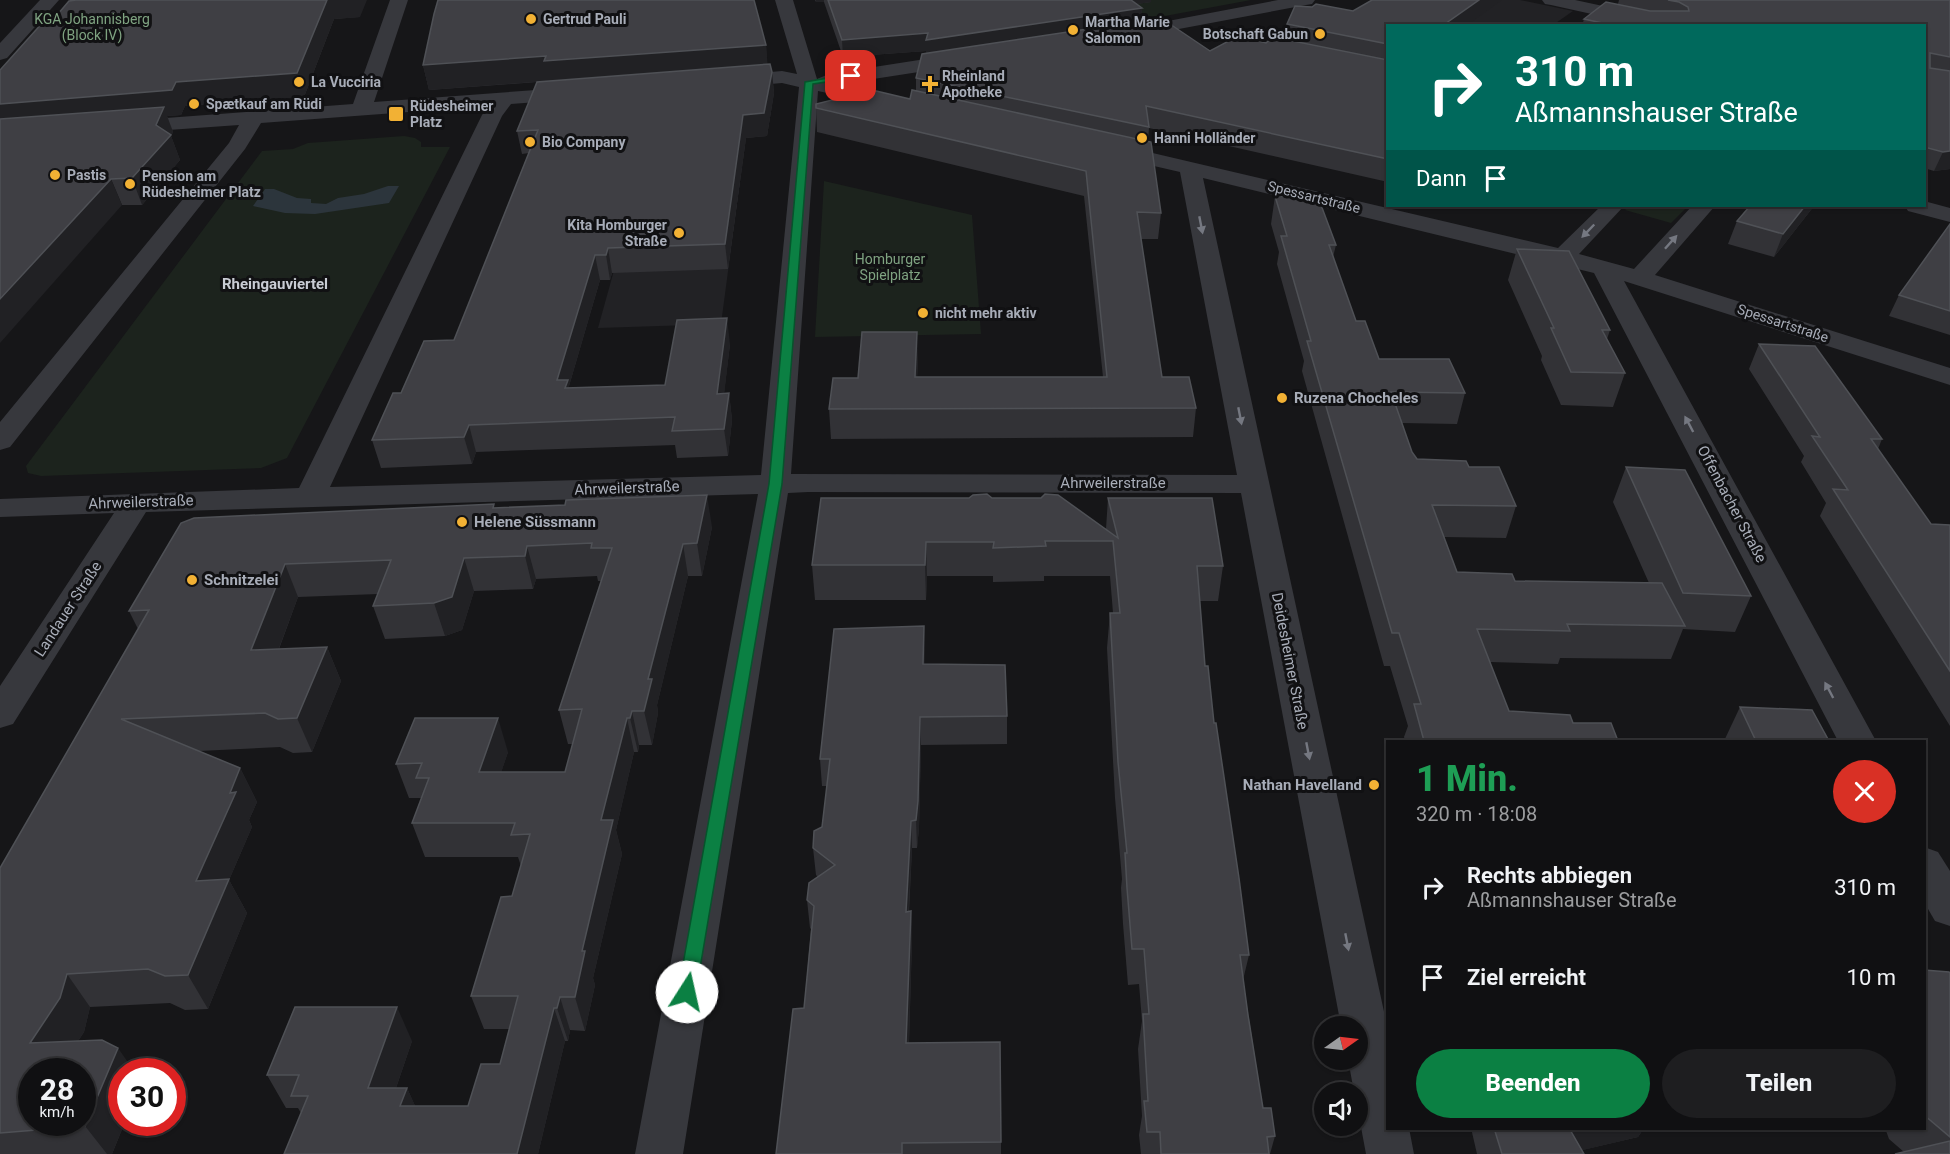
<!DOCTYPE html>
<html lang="de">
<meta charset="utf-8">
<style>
:root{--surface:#101012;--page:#1e1e20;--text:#f1f3f6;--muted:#9c9d9f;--line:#303032;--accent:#0b8043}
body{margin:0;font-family:Roboto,sans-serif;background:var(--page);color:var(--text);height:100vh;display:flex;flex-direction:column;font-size:22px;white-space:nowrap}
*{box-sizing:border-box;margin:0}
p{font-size:20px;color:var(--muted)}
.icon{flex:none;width:33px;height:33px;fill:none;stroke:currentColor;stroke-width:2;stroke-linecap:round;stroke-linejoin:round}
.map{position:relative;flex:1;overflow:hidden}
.drawer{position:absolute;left:1386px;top:740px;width:540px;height:390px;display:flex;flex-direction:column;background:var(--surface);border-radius:0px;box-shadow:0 2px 4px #0004,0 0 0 2px var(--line)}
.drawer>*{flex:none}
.hud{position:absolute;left:1386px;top:24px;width:540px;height:183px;border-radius:0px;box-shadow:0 2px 4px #0004,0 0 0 2px var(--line);background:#00695c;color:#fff;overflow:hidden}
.needle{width:39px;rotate:76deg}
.controls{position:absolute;left:1314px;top:1016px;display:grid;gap:12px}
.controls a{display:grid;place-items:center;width:54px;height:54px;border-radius:50%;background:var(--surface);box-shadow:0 2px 4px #0004,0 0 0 2px var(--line);font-size:30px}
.speed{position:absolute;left:18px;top:1058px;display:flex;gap:12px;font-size:30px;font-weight:700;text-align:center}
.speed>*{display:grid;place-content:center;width:78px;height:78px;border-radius:50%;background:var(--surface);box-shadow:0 2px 4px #0004,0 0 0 2px var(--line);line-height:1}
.speed small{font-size:15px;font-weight:400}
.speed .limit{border:9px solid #d22;background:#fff;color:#111}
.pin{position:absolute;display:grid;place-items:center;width:51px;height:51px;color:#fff;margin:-26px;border-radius:12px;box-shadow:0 3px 9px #0006}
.me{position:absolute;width:66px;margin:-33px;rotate:10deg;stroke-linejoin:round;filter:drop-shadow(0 0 4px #0008)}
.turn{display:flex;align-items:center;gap:21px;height:126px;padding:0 30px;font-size:27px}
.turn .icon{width:78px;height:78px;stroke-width:2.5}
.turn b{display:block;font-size:42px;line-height:51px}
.then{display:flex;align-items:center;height:57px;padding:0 30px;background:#0003;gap:12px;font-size:22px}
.round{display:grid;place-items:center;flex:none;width:63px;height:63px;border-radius:32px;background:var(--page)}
.headline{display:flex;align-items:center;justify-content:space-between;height:102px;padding:0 30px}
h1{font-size:36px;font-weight:800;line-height:45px;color:#1e9e55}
.primary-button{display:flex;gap:12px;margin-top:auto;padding:12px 30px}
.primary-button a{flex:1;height:69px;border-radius:36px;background:var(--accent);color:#fff;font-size:24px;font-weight:800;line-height:69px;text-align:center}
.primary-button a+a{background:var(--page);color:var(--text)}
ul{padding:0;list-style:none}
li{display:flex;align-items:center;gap:18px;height:90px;padding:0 30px}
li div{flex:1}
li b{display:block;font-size:22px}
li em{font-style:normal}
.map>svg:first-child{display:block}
.built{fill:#222225}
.green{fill:#1c231d}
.water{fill:#2c353c}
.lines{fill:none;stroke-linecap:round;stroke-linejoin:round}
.minor{fill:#37383d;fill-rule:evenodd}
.wall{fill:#323236}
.shaded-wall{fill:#212124}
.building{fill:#3f3f44;stroke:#4f5156;stroke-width:1.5;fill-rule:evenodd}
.oneway{fill:#757881}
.route{fill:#0b8043;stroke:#07532c;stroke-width:1.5}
.poi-dot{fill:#f2b134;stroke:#111113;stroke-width:2}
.labels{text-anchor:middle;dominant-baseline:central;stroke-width:6;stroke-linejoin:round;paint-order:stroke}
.far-park-label{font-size:14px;fill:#7fa381;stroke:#111113}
.far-poi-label{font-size:14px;font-weight:bold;fill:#a8adb8;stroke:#111113;text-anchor:start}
.far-street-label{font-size:14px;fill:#a8adb8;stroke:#111113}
.far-quarter-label{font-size:15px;font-weight:bold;fill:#c9ccd4;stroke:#111113}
.poi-label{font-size:15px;font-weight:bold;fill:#a8adb8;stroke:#111113;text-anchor:start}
.street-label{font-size:15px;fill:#a8adb8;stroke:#111113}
</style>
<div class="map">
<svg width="1950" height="1154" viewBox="0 0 1950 1154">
<rect width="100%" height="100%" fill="#161618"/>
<g class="built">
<polygon points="1397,0 1520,0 1573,11 1553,25 1485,25 1423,12"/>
<polygon points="740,181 721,324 598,328 638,184"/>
</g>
<g class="green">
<polygon points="1081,0 1251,0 1138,21"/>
<polygon points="404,136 415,138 421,142 421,147 450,147 287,458 261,468 41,476 28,473 26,466 262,151 293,149 308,143"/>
<polygon points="824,181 972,215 981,334 815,337"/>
<polygon points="1630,206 1688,206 1671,223 1625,210"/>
</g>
<polygon class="water" points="388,186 399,186 389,203 315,214 285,213 253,206 265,189 274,189 297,198 311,199 311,203 326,204 338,198 364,194"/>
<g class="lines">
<g class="minor">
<polygon points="40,0 59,0 7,58 0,60 0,43"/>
<polygon points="390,0 408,0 374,102 577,87 584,89 587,93 584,97 577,99 511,104 502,116 330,487 761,475 799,87 782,83 728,88 721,86 718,82 721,78 728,76 782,71 797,74 775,0 793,0 817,79 829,74 964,53 971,55 973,59 971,63 964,65 841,84 908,99 911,103 908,107 901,109 818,91 791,474 1237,475 1180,172 1102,154 1099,149 1102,144 1110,143 1558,248 1601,206 1624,206 1579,254 1634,269 1692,206 1715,206 1655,275 1950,368 1950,385 1624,281 1876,741 1838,741 1594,273 1203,178 1388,1030 1388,1128 1409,1128 1414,1154 1366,1154 1358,1111 1358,1092 1354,1092 1348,1059 1358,1059 1358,1026 1341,1026 1241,493 808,492 788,493 683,1154 635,1154 758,494 146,512 13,724 0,728 0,686 114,513 0,517 0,499 299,488 482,115 489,106 261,123 245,149 10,447 0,450 0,422 229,143 239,125 126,133 119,131 116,127 119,123 126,121 353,104"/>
<polygon points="1278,0 1315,0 1312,4 1306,5 1131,38 1125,37 1122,33 1125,29 1131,28"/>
<polygon points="1542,0 1575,0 1673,21 1682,26 1646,26 1551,5 1545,4"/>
<polygon points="1924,201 1950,208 1950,222 1908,211 1905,206 1924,206"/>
<polygon points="1924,847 1938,852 1950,871 1950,926 1935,921 1924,902"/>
</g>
</g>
<g class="wall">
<polygon points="815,0 1151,0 1151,2 1136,4 1142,8 1141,21 1210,51 1285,39 1287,24 1388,26 1388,182 1149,128 1148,141 1161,213 1158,239 1141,239 1162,377 1196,408 1193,437 831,439 829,409 858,378 918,360 917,377 1103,377 1084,196 817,132 816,108 910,99 916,91 916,78 926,53 926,51 843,57 824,2 816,2"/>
<polygon points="1619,0 1950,0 1950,169 1934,171 1924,168 1924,26 1582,26 1584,19 1618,4"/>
<polygon points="360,17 334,19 304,97 185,106 181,115 167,116 173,132 171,136 180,160 142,205 122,205 44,21"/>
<polygon points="766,45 767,65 772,72 774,93 767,136 746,138 728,269 612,273 610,280 600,280 569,386 569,388 665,385 730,344 724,393 729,393 732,420 728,456 677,458 675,445 476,452 472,464 381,468 372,440 401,393 454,340 529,153 522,154 517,131 537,82 429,90 423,65"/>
<polygon points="1275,196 1336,245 1333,257 1356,321 1379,359 1465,393 1457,424 1402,423 1412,452 1417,459 1469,467 1516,506 1506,538 1444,537 1457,572 1515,581 1649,583 1613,502 1626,467 1751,596 1735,632 1683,629 1671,659 1560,658 1558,664 1490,662 1509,711 1573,723 1618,741 1405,741 1404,737 1408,726 1390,666 1384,666 1302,371 1304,361 1277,264 1279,252 1271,224"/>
<polygon points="1750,206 1814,206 1774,257 1728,244 1737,221"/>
<polygon points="1950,224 1950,335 1889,316 1899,295"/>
<polygon points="1517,249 1610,330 1607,339 1625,373 1613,407 1561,405 1541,360 1542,356 1508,280"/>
<polygon points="1759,344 1882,439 1878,449 1931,524 1950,525 1950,726 1820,516 1826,503 1801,462 1804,456 1749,369"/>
<polygon points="992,498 1106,529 1108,498 1223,566 1218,601 1200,601 1205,666 1249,955 1243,980 1263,1108 1275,1136 1270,1154 1141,1154 1139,1135 1142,1116 1138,1049 1142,1021 1139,984 1128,985 1123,924 1121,888 1122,879 1115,798 1107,648 1110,613 1113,613 1110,576 1044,576 1044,581 993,582 993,576 927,576 926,600 815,600 812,565"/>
<polygon points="495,508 712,527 702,576 688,576 657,705 658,713 652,745 639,745 638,752 634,752 616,830 622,854 593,978 595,985 585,1031 570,1030 568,1041 565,1041 538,1154 284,1154 301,1113 298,1108 286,1108 267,1075 412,1041 396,1088 407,1088 415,1106 468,1106 500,1064 509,1029 484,1029 471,996 512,896 521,866 518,857 425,857 412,823 422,798 409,798 396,764 508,752 501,772 565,772 573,744 568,744 559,710 601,581 598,581 597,576 536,579 533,589 474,591 462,630 445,636 385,639 373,606 378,594 298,597 279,649 327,647 341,681 312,752 293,753 280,747 199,751 240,768 257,802 249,820 252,827 229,880 247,913 208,1009 185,1010 170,1003 90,1007 84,1032 78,1041 125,1122 112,1154 0,1154 0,868 138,629 129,611 181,523"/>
<polygon points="924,626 924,664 1007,716 1007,744 921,745 919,828 917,848 912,848 909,912 911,911 912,939 909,1043 1001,1142 1001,1154 776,1154 804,1008 811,929 810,928 807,900 818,877 816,875 813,848 822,827 827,786 822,786 820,759"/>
<polygon points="1740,707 1756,741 1724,741"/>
<polygon points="1924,970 1950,973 1950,1154 1904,1152 1889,1139 1885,1128 1924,1128"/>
<polygon points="1471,1128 1644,1128 1638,1137 1582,1150 1584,1154 1477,1154"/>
</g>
<g class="shaded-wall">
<polygon points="327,0 367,0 360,17 334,19 304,97 185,106 181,115 167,116 173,132 171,136 180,160 142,205 132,178 0,129 0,104 176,82"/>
<rect x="816" y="0" width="8" height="2"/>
<polygon points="1116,0 1151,0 1151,2 1115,7"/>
<polygon points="1479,0 1502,0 1466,26 1442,26"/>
<polygon points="1142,8 1141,25 926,57 926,51 843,57 842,40"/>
<polygon points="766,45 768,70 547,81 429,90 423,65 546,56"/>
<polygon points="772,72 774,93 767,136 746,138 728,269 725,244 743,115"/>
<polygon points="1950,151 1950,169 1934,171 1943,152"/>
<polygon points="111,179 122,205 0,343 0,299"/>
<polygon points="1805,206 1814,206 1774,257 1783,234"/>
<polygon points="608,248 612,273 610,280 606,255"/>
<polygon points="595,255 600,280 569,386 573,406 557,380"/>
<polygon points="727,318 730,344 721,421 717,394"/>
<polygon points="917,332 918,360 916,406 915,377"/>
<polygon points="729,393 732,420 728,456 724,429"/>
<polygon points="469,425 476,452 472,464 464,437"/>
<polygon points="707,495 712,527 702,576 697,543"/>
<polygon points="926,542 927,576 926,600 925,565"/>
<polygon points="683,544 688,576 657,705 658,713 652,745 644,711 648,679"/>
<polygon points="527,546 536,579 533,589 525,556"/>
<polygon points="464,558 474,591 462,630 445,636 434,603"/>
<polygon points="285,564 298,597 266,683 251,650"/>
<polygon points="924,626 925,653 924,692 923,664"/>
<polygon points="327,647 341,681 312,752 297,718"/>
<polygon points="632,711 639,745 638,752 630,718"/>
<polygon points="920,717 921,745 919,828 917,848 916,820"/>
<polygon points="498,718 508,752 490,806 479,772"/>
<polygon points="627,718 634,752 616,830 622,854 593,978 595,985 585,1031 575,997 601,820"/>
<polygon points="240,768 257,802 249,820 252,827 229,880 247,913 208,1009 188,975 196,881"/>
<polygon points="911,821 912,848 907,939 906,912"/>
<polygon points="911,911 912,939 908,1070 906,1043"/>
<polygon points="67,974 90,1007 84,1032 59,1071 30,1043"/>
<polygon points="560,997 570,1030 568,1041 557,1008"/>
<polygon points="397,1007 412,1041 385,1120 368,1088"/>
<polygon points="554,1008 565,1041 538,1154 517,1154"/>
<polygon points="118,1048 134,1071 122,1071 122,1122 125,1122 112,1154 107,1154 85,1126"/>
<polygon points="407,1088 422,1121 400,1106"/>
<polygon points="1566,1128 1644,1128 1638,1137 1566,1154"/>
</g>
<g class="building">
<polygon points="76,0 327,0 297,73 176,82 172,90 0,104 0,70 44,21 52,21 69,1"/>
<polygon points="438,0 754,0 766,45 544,61 546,56 423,65 434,14"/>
<polygon points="828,0 1131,0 1142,8 926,40 928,33 842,40"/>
<polygon points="1372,0 1479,0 1442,26 1388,26 1388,44 1287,24 1295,6 1312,7 1316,4 1353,11"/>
<polygon points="1668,0 1950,0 1950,57 1930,53 1930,68 1950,71 1950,151 1943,152 1924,147 1924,26 1616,26 1584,19 1606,2 1650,11 1689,11 1688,7 1679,2"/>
<polygon points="1161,18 1210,51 1238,36 1266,43 1273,37 1388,60 1388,159 1146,106 1149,127 916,78 922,54"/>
<polygon points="770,64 772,72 764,113 743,115 725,244 608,248 606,255 595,255 557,380 568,380 565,388 665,385 677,320 727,318 717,394 729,393 724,429 672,431 675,417 469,425 464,437 372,440 393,393 401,393 424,341 454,340 538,130 517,131 537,82"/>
<polygon points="872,90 910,99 912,90 1151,142 1161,213 1137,212 1162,377 1189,377 1196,408 829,409 833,378 858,378 862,332 917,332 915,377 1107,377 1086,171 816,108 816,104"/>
<polygon points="164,107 156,125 171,135 132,178 111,179 0,299 0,119"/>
<polygon points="1275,196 1318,197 1336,245 1329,245 1356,321 1365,321 1379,359 1449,359 1465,393 1391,392 1412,452 1417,459 1466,461 1469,467 1499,467 1516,506 1432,505 1457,572 1512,574 1515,581 1662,583 1685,626 1567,624 1570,631 1477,629 1509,711 1570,715 1573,723 1611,723 1618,741 1424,741 1414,704 1421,704 1399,633 1392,633 1307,341 1311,341 1281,236 1287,236"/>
<polygon points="1750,206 1805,206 1783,234 1737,221"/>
<polygon points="1950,224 1950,311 1899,295"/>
<polygon points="1517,249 1569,251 1610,330 1602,330 1625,373 1571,372 1551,328 1554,328"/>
<polygon points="1759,344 1815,346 1882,439 1871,439 1931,524 1950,525 1950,671 1833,489 1848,490 1812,436 1820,437"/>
<polygon points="1626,467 1685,470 1751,596 1683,593"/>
<polygon points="987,494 992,498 1041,498 1045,494 1058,495 1118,538 1108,498 1212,498 1223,566 1197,566 1205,666 1208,666 1214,723 1216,723 1239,878 1249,955 1240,955 1248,1015 1263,1108 1271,1108 1275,1136 1267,1137 1269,1154 1161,1154 1160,1132 1147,1132 1144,1101 1148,1101 1143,1014 1149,1014 1144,949 1132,949 1127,888 1125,853 1127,853 1118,762 1110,613 1120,613 1113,541 1045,541 1046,546 993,548 994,542 926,542 925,565 812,565 821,498 969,498 973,495"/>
<path d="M 707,495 L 697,543 L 683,544 L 648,679 L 652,679 L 644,711 L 632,711 L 630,718 L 627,718 L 601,820 L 613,820 L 582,951 L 585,951 L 575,997 L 560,997 L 557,1008 L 554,1008 L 517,1154 L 284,1154 L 308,1096 L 291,1096 L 299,1075 L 267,1075 L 295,1007 L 397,1007 L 368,1088 L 407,1088 L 400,1106 L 468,1106 L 481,1064 L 500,1064 L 518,996 L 471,996 L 501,897 L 512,896 L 530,834 L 511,835 L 515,823 L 412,823 L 429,778 L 416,778 L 422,763 L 396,764 L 415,718 L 498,718 L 479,772 L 565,772 L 582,709 L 559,710 L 612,548 L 591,548 L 592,543 L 527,546 L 525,556 L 464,558 L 452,597 L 434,603 L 373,606 L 391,560 L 285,564 L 251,650 L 327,647 L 297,718 L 278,719 L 265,713 L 121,719 L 240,768 L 230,793 L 236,792 L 196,881 L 229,879 L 188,975 L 165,976 L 148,969 L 67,974 L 60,998 L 30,1043 L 102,1040 L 118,1048 L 85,1126 L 0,1133 L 0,868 L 149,610 L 129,611 L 181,523 L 194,518 L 494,504 L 493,508 L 565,505 L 566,500 ZM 32,1071 L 82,1071 L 82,1122 L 32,1122 Z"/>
<polygon points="924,626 923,664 1005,665 1007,716 920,717 918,801 916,820 911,821 906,912 911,911 906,1043 1000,1042 1001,1142 902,1143 902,1154 776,1154 793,1009 804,1008 814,906 807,900 809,883 835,865 813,848 814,831 822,827 830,759 820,759 834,629"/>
<polygon points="1740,707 1812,710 1829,741 1756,741"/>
<polygon points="1924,970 1949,972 1950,973 1950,1137 1924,1115"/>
<polygon points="1494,1128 1569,1128 1584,1154 1502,1154"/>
<polygon points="1950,1141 1950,1154 1895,1154"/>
</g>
<defs><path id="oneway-solid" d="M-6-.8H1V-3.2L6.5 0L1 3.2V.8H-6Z" transform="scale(1.5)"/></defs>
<g class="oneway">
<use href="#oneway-solid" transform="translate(1201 225) rotate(79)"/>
<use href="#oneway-solid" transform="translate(1588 231) rotate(134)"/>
<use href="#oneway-solid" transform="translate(1671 242) rotate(-48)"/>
<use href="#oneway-solid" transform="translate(1240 416) rotate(79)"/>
<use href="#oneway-solid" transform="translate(1689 424) rotate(-118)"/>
<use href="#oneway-solid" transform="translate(1829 690) rotate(-118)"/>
<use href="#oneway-solid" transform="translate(1308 751) rotate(79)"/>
<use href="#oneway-solid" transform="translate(1347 942) rotate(79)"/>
</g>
<polygon class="route" points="851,74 855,76 854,78 813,84 782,484 696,992 694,997 687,1000 681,997 678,992 769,484 805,82"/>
<g class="poi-dot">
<circle cx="531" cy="19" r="6"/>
<circle cx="1073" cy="30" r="6"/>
<circle cx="1320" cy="34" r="6"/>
<circle cx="299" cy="82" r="6"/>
<path d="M927 75h6v6h6v6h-6v6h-6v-6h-6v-6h6z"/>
<circle cx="194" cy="104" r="6"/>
<rect x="388" y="106" width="16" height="16" rx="3"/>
<circle cx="1142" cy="138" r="6"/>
<circle cx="530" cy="142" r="6"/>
<circle cx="55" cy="175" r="6"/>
<circle cx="130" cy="184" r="6"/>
<circle cx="679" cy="233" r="6"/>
<circle cx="923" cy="313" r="6"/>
<circle cx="1282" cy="398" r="6"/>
<circle cx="462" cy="522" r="6"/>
<circle cx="192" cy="580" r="6"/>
<circle cx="1374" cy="785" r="6"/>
</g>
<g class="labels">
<g class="far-park-label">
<text x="92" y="19">KGA Johannisberg<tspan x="92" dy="16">(Block IV)</tspan></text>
<text x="890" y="259">Homburger<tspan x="890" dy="16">Spielplatz</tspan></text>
</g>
<g class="far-poi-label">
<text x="543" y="19">Gertrud Pauli</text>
<text x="1085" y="22">Martha Marie<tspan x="1085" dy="16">Salomon</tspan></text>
<text x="1308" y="34" text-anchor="end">Botschaft Gabun</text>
<text x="942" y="76">Rheinland<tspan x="942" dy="16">Apotheke</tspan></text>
<text x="311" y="82">La Vucciria</text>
<text x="206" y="104">Spætkauf am Rüdi</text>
<text x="410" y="106">Rüdesheimer<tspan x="410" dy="16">Platz</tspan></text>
<text x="1154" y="138">Hanni Holländer</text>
<text x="542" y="142">Bio Company</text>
<text x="67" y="175">Pastis</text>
<text x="142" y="176">Pension am<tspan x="142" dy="16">Rüdesheimer Platz</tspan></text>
<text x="667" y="225" text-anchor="end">Kita Homburger<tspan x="667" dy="16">Straße</tspan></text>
<text x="935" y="313">nicht mehr aktiv</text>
</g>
<g class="far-street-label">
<text transform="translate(1314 197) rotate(14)">Spessartstraße</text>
<text transform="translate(1783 323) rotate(18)">Spessartstraße</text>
</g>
<g class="far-quarter-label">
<text x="275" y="284">Rheingauviertel</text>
</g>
<g class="poi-label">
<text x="1294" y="398">Ruzena Chocheles</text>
<text x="474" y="522">Helene Süssmann</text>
<text x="204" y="580">Schnitzelei</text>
<text x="1362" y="785" text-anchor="end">Nathan Havelland</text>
</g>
<g class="street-label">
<text x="1113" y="483">Ahrweilerstraße</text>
<text transform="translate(627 488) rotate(-2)">Ahrweilerstraße</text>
<text transform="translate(141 502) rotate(-2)">Ahrweilerstraße</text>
<text transform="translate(1732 504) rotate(62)">Offenbacher Straße</text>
<text transform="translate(68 609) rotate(-57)">Landauer Straße</text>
<text transform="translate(1290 661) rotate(79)">Deidesheimer Straße</text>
</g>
</g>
</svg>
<div class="controls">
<a><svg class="needle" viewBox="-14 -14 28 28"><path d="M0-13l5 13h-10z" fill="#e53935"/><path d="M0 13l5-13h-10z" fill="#9c9d9f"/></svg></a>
<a><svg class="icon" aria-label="sound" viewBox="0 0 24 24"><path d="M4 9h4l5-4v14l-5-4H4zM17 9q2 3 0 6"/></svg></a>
</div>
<div class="speed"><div>28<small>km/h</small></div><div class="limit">30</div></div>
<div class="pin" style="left:851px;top:76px;background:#d93025"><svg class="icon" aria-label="arrive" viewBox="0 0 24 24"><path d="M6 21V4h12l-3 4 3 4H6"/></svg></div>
<svg class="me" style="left:687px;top:992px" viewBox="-20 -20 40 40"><circle r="19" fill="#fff"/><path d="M0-13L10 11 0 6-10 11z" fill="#0b8043"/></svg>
<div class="hud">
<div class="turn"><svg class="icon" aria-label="right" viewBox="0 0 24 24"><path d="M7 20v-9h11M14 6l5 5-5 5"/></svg><div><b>310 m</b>Aßmannshauser Straße</div></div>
<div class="then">Dann<svg class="icon" aria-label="arrive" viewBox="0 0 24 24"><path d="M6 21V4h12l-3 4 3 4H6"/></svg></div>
</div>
<section class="drawer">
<div class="headline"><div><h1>1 Min.</h1><p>320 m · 18:08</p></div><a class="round" style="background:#d93025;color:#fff"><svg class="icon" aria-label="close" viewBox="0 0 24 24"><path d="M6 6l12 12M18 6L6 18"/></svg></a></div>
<ul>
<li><svg class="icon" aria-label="right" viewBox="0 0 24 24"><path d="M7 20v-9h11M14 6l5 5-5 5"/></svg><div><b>Rechts abbiegen</b><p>Aßmannshauser Straße</p></div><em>310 m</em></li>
<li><svg class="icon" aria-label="arrive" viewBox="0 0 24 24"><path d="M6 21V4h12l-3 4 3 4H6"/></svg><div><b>Ziel erreicht</b></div><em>10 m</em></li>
</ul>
<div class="primary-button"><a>Beenden</a><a>Teilen</a></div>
</section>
</div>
